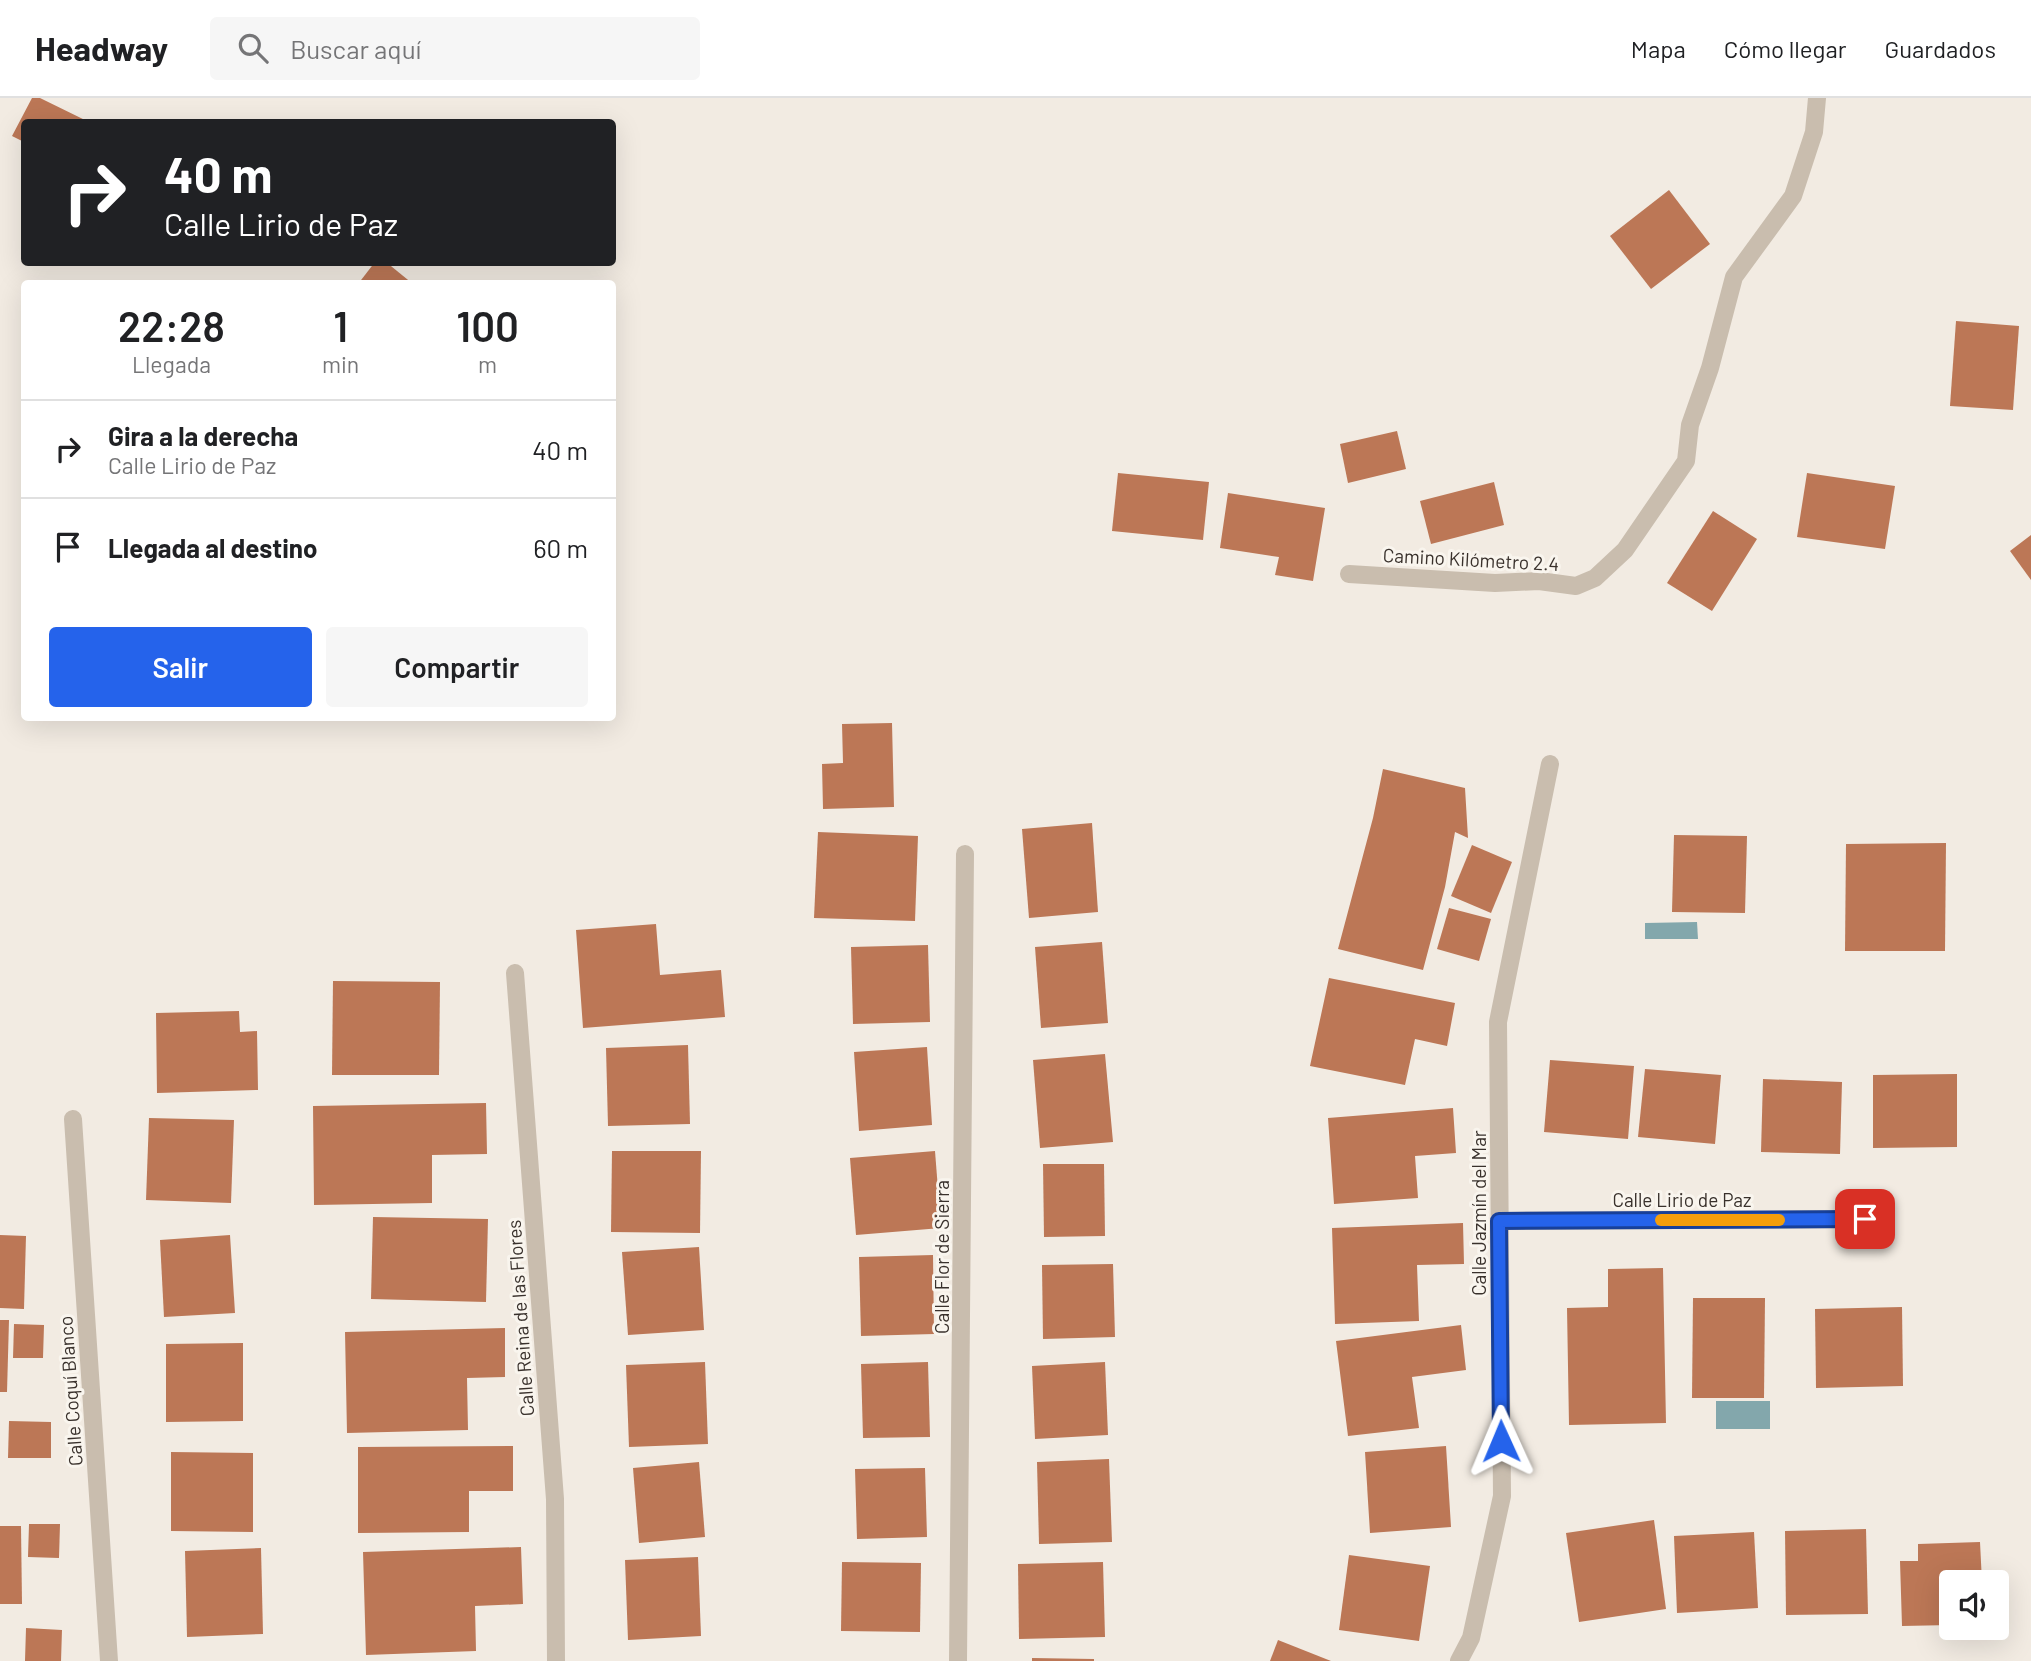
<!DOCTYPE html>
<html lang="es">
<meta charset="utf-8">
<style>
:root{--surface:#fff;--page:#f6f6f6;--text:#202124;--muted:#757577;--line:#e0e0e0;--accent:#2563eb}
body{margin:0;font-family:Barlow,sans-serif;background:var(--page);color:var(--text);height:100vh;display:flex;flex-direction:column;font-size:26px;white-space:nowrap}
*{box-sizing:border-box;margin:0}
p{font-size:23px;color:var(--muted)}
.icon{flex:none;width:38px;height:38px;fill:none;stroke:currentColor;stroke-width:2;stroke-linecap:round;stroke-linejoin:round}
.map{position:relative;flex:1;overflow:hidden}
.details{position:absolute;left:21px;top:182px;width:595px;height:441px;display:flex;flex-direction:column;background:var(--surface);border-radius:7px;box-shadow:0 7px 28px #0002}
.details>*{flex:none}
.banner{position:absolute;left:21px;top:21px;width:595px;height:147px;border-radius:7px;box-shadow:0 7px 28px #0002;background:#202124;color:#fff;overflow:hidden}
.buttons{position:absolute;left:1939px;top:1472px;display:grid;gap:14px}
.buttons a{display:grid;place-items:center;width:70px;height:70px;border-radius:7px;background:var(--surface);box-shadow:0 7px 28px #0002;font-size:35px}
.pin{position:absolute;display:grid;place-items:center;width:60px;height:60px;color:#fff;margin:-30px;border-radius:14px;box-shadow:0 4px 10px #0006}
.me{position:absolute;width:77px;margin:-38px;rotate:359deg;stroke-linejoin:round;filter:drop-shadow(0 0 5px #0008)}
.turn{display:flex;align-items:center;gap:24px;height:147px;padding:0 28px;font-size:32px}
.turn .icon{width:91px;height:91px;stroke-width:2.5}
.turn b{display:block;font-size:49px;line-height:60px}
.eta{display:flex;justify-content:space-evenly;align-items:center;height:119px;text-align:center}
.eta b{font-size:42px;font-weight:600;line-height:49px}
.cta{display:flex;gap:14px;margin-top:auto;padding:14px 28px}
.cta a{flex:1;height:80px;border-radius:7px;background:var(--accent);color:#fff;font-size:28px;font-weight:600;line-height:80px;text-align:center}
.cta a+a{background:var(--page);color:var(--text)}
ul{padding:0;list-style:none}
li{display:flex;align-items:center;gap:21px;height:98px;padding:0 28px;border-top:2px solid var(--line)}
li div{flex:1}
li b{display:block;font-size:26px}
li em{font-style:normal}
header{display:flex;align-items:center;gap:42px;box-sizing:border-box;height:98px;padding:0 35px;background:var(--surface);border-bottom:2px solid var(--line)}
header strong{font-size:33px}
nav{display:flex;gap:38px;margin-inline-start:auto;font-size:24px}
.search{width:490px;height:63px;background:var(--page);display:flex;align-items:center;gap:18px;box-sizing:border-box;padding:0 24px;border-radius:7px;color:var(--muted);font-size:26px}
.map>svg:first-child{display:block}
.water{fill:#83a7ac}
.building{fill:#bc7756}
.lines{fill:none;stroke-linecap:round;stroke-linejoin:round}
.minor{stroke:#c9bdae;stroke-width:18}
.route-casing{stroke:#184099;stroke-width:18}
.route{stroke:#2563eb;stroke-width:12}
.slow{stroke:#f59e0b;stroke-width:12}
.labels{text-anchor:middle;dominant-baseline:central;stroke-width:6;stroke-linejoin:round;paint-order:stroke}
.street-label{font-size:19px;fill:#39312c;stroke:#f9f5ee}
</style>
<header>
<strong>Headway</strong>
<div class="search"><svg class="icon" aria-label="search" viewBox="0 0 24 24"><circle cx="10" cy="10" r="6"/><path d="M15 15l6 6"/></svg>Buscar aquí</div>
<nav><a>Mapa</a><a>Cómo llegar</a><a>Guardados</a></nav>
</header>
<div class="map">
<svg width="2031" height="1563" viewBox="0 0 2031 1563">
<rect width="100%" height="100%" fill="#f2ebe2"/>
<g class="water">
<polygon points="1697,824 1698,841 1645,841 1645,825"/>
<rect x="1716" y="1303" width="54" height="28"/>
</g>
<g class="building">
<polygon points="32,0 40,0 89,24 24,24 24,44 12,38"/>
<polygon points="1669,92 1710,146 1651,191 1610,138"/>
<polygon points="375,164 386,164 413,186 358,186"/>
<polygon points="1956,223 2019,228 2013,312 1950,308"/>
<polygon points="1397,333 1406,371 1348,385 1340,346"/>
<polygon points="1118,375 1209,384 1203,442 1112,433"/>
<polygon points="1807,375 1895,388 1885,451 1797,439"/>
<polygon points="1494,384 1504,427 1431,446 1420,403"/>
<polygon points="1228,395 1325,410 1313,483 1275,477 1279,459 1220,450"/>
<polygon points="1713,413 1757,441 1712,513 1667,485"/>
<polygon points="2031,437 2031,482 2010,453"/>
<polygon points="892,625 894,709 823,711 822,666 843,665 842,626"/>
<polygon points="1383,671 1465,690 1468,740 1455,734 1445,789 1423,872 1338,851 1373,720"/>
<polygon points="1092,725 1098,814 1029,820 1022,731"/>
<polygon points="818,734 918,738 915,823 814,820"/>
<polygon points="1674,737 1747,738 1745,815 1672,814"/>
<polygon points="1946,745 1945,853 1845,853 1846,746"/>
<polygon points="1472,747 1512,764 1491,815 1451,798"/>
<polygon points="1449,810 1491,821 1479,863 1437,851"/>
<polygon points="656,826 660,877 721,872 725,919 583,930 576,832"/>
<polygon points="1102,844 1108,925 1041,930 1035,849"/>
<polygon points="928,847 930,924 853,926 851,849"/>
<polygon points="1329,880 1455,905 1447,948 1415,941 1405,987 1310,968"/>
<polygon points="333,883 440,884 439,977 332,977"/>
<polygon points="239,913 240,934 257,933 258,992 157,995 156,915"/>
<polygon points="688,947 690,1026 608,1028 606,950"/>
<polygon points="927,949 932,1027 859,1033 854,954"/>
<polygon points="1105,956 1113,1044 1040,1050 1033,962"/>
<polygon points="1550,962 1634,968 1628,1041 1544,1034"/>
<polygon points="1645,971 1721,977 1715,1046 1638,1039"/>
<polygon points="1957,976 1957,1049 1873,1050 1873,977"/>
<polygon points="1763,981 1842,984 1840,1056 1761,1054"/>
<polygon points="486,1005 487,1056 432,1057 432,1105 314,1107 313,1008"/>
<polygon points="1453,1010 1456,1055 1415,1058 1418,1100 1334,1106 1328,1020"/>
<polygon points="149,1020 234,1022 231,1105 146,1102"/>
<polygon points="612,1053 701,1053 700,1135 611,1134"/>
<polygon points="935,1053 941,1130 856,1137 850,1060"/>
<polygon points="1043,1066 1104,1066 1105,1138 1044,1139"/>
<polygon points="373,1119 488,1121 486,1204 371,1201"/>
<polygon points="1463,1125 1464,1166 1417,1167 1419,1223 1335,1226 1332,1130"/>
<polygon points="0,1137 26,1138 24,1211 0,1210"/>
<polygon points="230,1137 235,1215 164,1219 160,1142"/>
<polygon points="699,1149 704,1232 628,1237 622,1154"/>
<polygon points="933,1157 934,1236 861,1238 859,1159"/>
<polygon points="1113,1166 1115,1239 1043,1241 1042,1167"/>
<polygon points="1663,1170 1666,1325 1569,1327 1567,1210 1608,1209 1608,1171"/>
<polygon points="1693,1200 1765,1200 1764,1300 1692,1300"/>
<polygon points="1902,1209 1903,1288 1816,1290 1815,1211"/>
<polygon points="0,1222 9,1222 7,1294 0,1294"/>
<polygon points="14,1226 44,1227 43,1260 13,1260"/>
<polygon points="1461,1227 1466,1272 1412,1279 1419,1330 1348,1338 1336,1243"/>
<polygon points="505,1230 505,1279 467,1280 468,1332 347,1335 345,1234"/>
<polygon points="243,1245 243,1323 166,1324 166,1246"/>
<polygon points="705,1264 708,1346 629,1349 626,1267"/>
<polygon points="928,1264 930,1339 863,1340 861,1266"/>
<polygon points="1105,1264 1108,1337 1035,1341 1032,1268"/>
<polygon points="9,1323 51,1324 51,1360 8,1360"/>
<polygon points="513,1348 513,1393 469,1393 469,1434 358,1435 358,1349"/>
<polygon points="1446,1348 1451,1429 1370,1435 1365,1354"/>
<polygon points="171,1354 253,1355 253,1434 171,1433"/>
<polygon points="1109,1361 1112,1444 1039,1446 1037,1364"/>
<polygon points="699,1364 705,1439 639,1445 633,1370"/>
<polygon points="925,1370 927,1439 857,1441 855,1371"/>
<polygon points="1654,1422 1666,1511 1579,1524 1566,1435"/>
<polygon points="29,1426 60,1426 59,1460 28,1459"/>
<polygon points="0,1428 21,1428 22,1506 0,1506"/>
<polygon points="1866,1431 1868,1516 1786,1517 1785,1433"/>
<polygon points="1754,1434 1758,1510 1677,1515 1674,1438"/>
<polygon points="1980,1444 1982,1484 1951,1484 1951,1527 1902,1528 1900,1463 1918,1463 1918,1446"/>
<polygon points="521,1449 523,1506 475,1508 476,1553 366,1557 363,1454"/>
<polygon points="261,1450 263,1536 187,1539 185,1453"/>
<polygon points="1349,1457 1430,1468 1419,1543 1339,1532"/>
<polygon points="698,1459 701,1538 628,1542 625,1462"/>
<polygon points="842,1464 921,1465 920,1534 841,1533"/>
<polygon points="1103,1464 1105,1539 1019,1541 1018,1466"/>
<polygon points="26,1530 62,1532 61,1563 25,1563"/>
<polygon points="1278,1542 1331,1563 1270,1563"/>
<polygon points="1032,1560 1094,1561 1094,1563 1032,1563"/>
</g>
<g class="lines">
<g class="minor">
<polyline points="1349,476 1495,485 1539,483 1576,488 1595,480 1625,452 1686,363 1690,327 1710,270 1734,179 1793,98 1814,34 1817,0"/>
<polyline points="515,875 555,1401 556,1563"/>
<polyline points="73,1021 109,1563"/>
<polyline points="1499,1123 1865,1121"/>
<polyline points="958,1563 965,756"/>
<polyline points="1459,1563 1471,1540 1502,1398 1498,924 1550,666"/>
</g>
</g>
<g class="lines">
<defs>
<polyline id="route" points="1501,1343 1499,1123 1865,1121"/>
</defs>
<use href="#route" class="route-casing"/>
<use href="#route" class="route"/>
<polyline class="slow" points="1661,1122 1779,1122"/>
</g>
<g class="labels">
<g class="street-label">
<text transform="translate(1471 461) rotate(3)">Camino Kilómetro 2.4</text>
<text x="1682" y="1101">Calle Lirio de Paz</text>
<text transform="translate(1478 1115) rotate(-90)">Calle Jazmín del Mar</text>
<text transform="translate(941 1159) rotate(-90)">Calle Flor de Sierra</text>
<text transform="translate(520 1220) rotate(-94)">Calle Reina de las Flores</text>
<text transform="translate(70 1293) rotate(-94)">Calle Coquí Blanco</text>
</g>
</g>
</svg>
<div class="buttons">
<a><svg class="icon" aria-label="sound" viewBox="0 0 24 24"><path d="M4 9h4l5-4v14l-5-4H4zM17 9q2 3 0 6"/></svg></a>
</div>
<div class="pin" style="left:1865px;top:1121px;background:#d93025"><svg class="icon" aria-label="arrive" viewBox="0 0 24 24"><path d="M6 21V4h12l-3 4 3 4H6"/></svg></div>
<svg class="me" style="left:1501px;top:1343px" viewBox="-20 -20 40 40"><path d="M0-17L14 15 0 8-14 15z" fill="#2563eb" stroke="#fff" stroke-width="4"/></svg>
<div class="banner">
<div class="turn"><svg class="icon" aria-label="right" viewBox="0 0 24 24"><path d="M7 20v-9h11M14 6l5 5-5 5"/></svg><div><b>40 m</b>Calle Lirio de Paz</div></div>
</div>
<section class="details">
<div class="eta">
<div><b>22:28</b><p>Llegada</p></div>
<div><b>1</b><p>min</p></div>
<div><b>100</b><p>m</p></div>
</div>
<ul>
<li><svg class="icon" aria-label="right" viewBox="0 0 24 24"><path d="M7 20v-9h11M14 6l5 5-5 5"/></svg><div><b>Gira a la derecha</b><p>Calle Lirio de Paz</p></div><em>40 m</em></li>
<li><svg class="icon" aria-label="arrive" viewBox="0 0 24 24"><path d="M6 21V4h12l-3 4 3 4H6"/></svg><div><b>Llegada al destino</b></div><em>60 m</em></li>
</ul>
<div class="cta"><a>Salir</a><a>Compartir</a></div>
</section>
</div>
